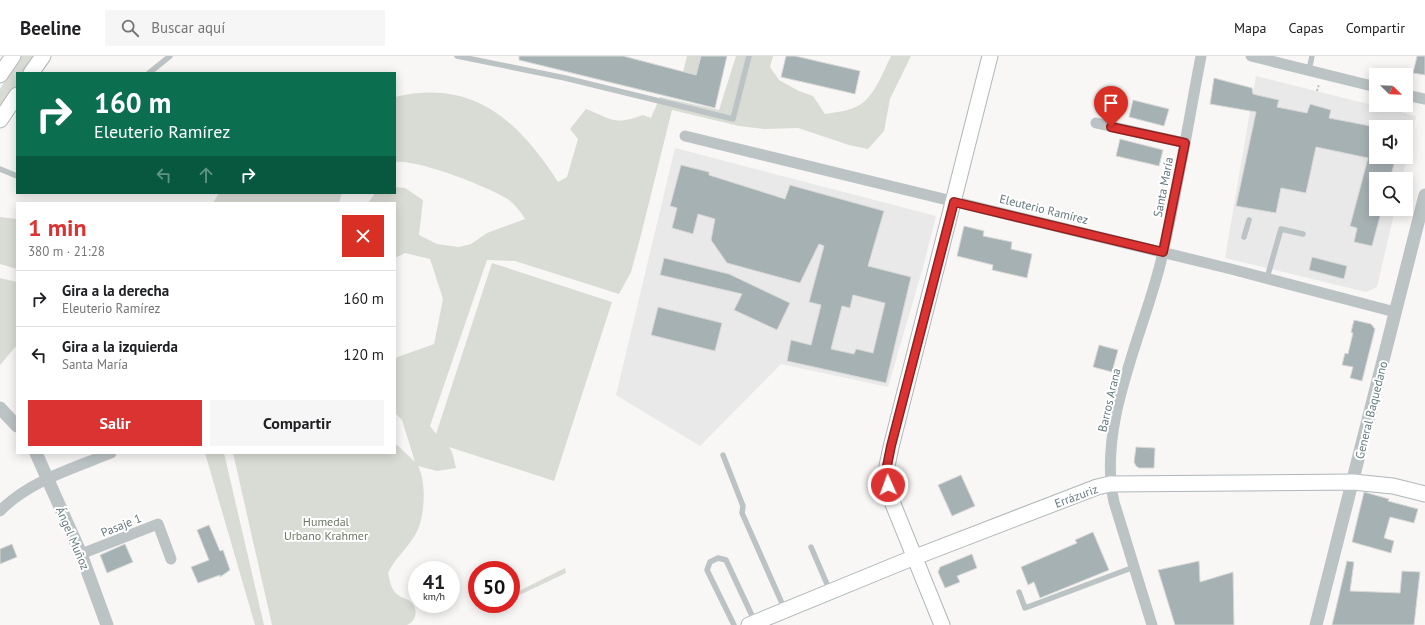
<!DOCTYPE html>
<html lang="es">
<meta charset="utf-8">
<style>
:root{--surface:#fff;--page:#f6f6f6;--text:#202124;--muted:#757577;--line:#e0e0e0;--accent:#db3331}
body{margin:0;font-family:"PT Sans",sans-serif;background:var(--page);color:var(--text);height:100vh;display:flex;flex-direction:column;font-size:15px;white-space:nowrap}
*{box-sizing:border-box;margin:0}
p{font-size:13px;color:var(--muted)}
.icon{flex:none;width:22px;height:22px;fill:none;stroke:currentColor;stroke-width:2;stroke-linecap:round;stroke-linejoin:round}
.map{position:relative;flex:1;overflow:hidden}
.panel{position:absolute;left:16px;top:146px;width:380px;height:252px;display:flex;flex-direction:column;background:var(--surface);border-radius:0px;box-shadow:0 2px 10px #0003}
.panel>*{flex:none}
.guide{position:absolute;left:16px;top:16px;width:380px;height:122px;border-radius:0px;box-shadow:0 2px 10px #0003;background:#0b6e4f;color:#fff;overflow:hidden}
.needle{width:26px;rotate:113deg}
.fabs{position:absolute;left:1369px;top:12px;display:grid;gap:8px}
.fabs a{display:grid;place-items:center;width:44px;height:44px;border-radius:0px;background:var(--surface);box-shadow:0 2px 10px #0003;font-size:20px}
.speed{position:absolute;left:408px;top:505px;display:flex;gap:8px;font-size:20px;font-weight:700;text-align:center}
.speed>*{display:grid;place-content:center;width:52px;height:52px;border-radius:50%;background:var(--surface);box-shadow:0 2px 10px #0003;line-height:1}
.speed small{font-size:10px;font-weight:400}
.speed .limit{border:6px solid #d22;background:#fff;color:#111}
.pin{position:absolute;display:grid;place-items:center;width:34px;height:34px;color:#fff;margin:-41px -17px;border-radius:50% 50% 50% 0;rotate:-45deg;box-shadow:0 0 4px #0007}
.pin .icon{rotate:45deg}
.me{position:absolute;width:44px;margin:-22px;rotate:358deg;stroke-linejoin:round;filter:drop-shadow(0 0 3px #0008)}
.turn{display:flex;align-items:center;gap:14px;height:84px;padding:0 12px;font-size:18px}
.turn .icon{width:52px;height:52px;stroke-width:2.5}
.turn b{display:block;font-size:28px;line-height:34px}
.lanes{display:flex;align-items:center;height:38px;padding:0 12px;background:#0003;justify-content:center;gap:20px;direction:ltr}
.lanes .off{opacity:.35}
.round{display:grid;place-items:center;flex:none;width:42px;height:42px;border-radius:0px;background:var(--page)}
.headline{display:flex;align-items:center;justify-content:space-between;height:68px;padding:0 12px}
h1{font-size:24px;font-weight:700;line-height:30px;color:var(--accent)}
.cta{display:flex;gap:8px;margin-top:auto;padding:8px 12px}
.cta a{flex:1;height:46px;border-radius:0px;background:var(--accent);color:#fff;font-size:16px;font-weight:700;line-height:46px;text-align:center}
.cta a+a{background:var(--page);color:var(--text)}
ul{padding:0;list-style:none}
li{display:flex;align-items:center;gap:12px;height:56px;padding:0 12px;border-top:1px solid var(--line)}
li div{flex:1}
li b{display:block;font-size:15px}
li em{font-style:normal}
header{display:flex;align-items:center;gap:24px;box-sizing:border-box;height:56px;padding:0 20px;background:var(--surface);border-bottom:1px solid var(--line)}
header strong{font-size:19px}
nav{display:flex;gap:22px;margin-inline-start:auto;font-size:14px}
.search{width:280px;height:36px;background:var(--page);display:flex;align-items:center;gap:10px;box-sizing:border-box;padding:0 14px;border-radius:0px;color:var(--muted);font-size:15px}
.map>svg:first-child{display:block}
.built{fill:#e8e9e8;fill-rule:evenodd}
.green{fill:#d9dcd4}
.building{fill:#a6b1b4;stroke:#d9d9d7;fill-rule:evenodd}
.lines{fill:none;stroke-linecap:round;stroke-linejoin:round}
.secondary-casing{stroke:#afb7ba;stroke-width:17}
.path{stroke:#b9bdbf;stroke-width:2;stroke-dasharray:2 2;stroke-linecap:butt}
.service{stroke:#bcc3c5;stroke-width:5.5}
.minor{stroke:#bcc3c5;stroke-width:11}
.tertiary{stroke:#bcc3c5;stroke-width:13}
.secondary{stroke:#fff;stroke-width:15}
.route-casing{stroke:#8e2120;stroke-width:10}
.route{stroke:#db3331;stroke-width:7}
.labels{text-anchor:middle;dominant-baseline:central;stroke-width:4;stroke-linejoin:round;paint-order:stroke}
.street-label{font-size:12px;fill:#64797f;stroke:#fff}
.park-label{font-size:12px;fill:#6b7763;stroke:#fff}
</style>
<header>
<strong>Beeline</strong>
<div class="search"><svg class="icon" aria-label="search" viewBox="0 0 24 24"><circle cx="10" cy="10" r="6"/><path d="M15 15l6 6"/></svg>Buscar aquí</div>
<nav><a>Mapa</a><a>Capas</a><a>Compartir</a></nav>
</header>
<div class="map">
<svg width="1425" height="569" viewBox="0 0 1425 569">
<rect width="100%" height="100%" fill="#f8f7f5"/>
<g class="built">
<path d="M 1256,20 L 1416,60 L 1402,123 L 1376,123 L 1376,153 L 1395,153 L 1377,231 L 1366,236 L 1225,202 ZM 1376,71 L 1406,71 L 1406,101 L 1376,101 Z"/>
<polygon points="675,92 936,160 923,211 888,331 781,308 700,390 616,339"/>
</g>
<g class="green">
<polygon points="21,0 36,0 25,17 17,17 17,29 0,55 0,33"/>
<polygon points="687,0 701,0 696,19 683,16"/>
<path d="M 736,0 L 773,0 L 770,11 L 779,24 L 799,35 L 813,40 L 825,58 C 837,56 851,55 861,48 C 875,39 884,14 891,0 L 911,0 L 890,43 L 884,75 L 868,93 L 849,89 L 798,72 L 764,73 L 739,70 L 672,54 L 641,179 L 631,216 L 619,238 L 515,205 L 487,204 L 430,370 L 436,378 L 492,207 L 612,246 L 554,425 L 449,391 L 452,396 L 456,412 L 437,415 L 418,410 C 427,426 425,464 415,479 C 407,493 395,502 388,517 C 390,525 391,534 398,539 C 402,542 408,543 411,546 C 419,554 416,565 407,569 L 272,569 L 233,397 L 395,397 L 395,387 L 415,406 L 402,364 L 395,357 L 395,302 L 434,288 L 443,243 L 430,203 L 405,197 L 395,202 L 395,147 L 368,147 L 375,137 L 395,137 L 395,131 L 405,132 L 423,144 L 419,179 L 437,188 L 459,191 L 471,188 L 487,177 L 525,163 C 521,156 515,149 509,144 C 489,131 418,103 395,106 L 395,41 C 473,22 519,65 558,126 L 567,121 L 578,83 L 570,73 L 586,53 C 612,63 614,70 643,59 L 651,62 L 660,41 L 719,54 Z"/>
<polygon points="219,137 342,137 339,147 213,147"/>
<polygon points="0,161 17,163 17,213 0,208"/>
<polygon points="0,222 17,226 17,289 0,309"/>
<polygon points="205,397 224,397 264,569 255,569"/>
<polygon points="565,512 566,517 511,543 511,539"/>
</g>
<g class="building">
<polygon points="519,0 623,0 696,19 701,0 727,0 715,52 519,4"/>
<polygon points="786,0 795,0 860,15 855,38 781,21"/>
<polygon points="1417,0 1425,0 1425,19 1413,17"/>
<polygon points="1214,22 1252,32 1253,38 1279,44 1277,51 1307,57 1310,48 1331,54 1329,62 1376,71 1376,101 1396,101 1390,123 1376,123 1376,153 1382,153 1372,190 1354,186 1357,172 1350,170 1368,102 1316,91 1306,137 1281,132 1276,157 1236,150 1256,56 1210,48"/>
<polygon points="1133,44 1169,53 1164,70 1129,61"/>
<polygon points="1120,83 1163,94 1159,110 1116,100"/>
<path d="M 681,109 L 709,116 L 709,119 L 785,143 L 790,129 L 884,155 L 868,210 L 911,221 L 886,327 L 787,305 L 791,284 L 811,289 L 821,249 L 809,246 L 824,190 L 819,188 L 800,227 L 727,207 L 711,184 L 715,163 L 698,158 L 693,178 L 672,172 L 677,152 L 670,150 ZM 853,239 L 885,247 L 873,297 L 856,293 L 854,298 L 831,293 L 842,250 L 850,252 Z"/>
<polygon points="964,170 984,175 983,180 1012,186 1011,193 1032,198 1027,222 992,214 993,209 957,200"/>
<polygon points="1312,201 1347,210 1344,223 1309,214"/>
<polygon points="664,202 729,218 790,247 777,274 734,254 742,238 660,219"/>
<polygon points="658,251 722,267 715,295 651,279"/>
<polygon points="1354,264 1371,268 1375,273 1362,325 1350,322 1353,311 1342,309 1345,297 1348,298 1353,277 1351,276"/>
<polygon points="1099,289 1118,294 1112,316 1093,311"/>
<polygon points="1136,391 1155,392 1154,412 1139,412 1136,410 1134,406"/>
<polygon points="961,419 975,450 952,460 938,429"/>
<polygon points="1364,436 1389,443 1388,445 1418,453 1414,467 1390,461 1384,482 1394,485 1391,497 1352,486"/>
<polygon points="209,469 220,495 223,494 230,514 220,521 220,519 198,527 191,511 209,504 197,474"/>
<polygon points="1093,476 1109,514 1040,542 1034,526 1028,529 1021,511 1077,487 1075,484"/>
<polygon points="12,488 17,501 0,508 0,493"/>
<polygon points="125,488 133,506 107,517 100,499"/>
<polygon points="972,498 977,512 957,520 960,526 945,532 938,516 940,511"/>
<polygon points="1199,505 1200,526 1233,516 1234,569 1175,569 1158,514"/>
<polygon points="1347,505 1354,506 1350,535 1400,537 1402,515 1420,516 1414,569 1332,569"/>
</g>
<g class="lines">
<defs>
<g id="secondary">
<polyline points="31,17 43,0"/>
<polyline points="0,19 13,0"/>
<polyline points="0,64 17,39"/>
<polyline points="749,569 905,505 1097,431 1110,428 1353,426 1393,430 1425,438"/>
<polyline points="942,569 893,448 888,429 887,410 891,391 990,0"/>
</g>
</defs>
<use href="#secondary" class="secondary-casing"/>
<polyline class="path" points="1317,35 1319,28"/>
<g class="service">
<polyline points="457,0 565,22 733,63 749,0"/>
<polyline points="1309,14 1312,0"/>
<polyline points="149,17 170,0"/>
<polyline points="0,113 17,120"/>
<polyline points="1244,181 1249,164"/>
<polyline points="1267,222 1281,173 1303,178"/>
<polyline points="723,399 743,450 742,457 785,554"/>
<polyline points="811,491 830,535"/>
<polyline points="1019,536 1025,552 1134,511"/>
<polyline points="734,569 707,514 710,506 718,502 726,504 755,566"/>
</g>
<g class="minor">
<polyline points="1251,0 1376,31"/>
<polyline points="1406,39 1425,43"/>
<polyline points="1096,67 1185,87"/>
<polyline points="685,80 1231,213 1395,256"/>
<path d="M 0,455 C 29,425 74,412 111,397"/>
<polyline points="81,498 158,468 171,503"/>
<path d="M 1152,569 L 1114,446 C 1097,368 1143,280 1161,205 C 1177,137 1188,68 1201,0"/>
</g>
<g class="tertiary">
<polyline points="0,352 17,370"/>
<polyline points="36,397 81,498 107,569"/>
<polyline points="1316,569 1425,139"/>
</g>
<use href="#secondary" class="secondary"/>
</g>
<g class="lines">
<defs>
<polyline id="route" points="888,429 887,410 891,390 954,146 1163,196 1185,87 1111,71"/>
</defs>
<use href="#route" class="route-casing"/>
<use href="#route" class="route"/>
</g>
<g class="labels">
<g class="street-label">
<text transform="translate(1163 131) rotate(-79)">Santa María</text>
<text transform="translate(1044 153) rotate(14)">Eleuterio Ramírez</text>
<text transform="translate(1109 344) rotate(-77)">Barros Arana</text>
<text transform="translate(1371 354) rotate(-76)">General Baquedano</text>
<text transform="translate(1076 440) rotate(-20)">Errázuriz</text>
<text transform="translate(121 469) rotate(-22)">Pasaje 1</text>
<text transform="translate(73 482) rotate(67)">Ángel Muñoz</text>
</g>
<g class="park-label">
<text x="326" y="465">Humedal<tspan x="326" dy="14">Urbano Krahmer</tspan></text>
</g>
</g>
</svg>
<div class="fabs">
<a><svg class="needle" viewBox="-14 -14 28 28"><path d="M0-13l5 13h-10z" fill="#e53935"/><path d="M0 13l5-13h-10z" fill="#757577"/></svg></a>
<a><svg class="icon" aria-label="sound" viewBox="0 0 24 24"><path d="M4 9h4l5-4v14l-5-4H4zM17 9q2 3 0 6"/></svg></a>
<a><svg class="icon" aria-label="search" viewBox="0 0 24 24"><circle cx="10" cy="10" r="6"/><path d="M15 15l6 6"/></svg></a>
</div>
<div class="speed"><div>41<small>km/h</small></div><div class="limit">50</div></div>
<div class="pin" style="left:1111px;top:71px;background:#d93025"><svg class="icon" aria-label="arrive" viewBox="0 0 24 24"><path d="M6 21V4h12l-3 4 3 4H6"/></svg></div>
<svg class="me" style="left:888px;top:429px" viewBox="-20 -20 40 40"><circle r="17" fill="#db3331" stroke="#fff" stroke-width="3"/><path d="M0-11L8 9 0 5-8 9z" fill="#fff"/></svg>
<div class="guide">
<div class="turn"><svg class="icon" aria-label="right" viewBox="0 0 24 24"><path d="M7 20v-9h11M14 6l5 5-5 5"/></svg><div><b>160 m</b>Eleuterio Ramírez</div></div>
<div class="lanes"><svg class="icon off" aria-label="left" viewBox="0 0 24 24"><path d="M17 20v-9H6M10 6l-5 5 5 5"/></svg><svg class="icon off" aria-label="ahead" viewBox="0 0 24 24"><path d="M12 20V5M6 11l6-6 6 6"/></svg><svg class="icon" aria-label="right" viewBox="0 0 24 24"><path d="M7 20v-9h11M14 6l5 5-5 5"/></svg></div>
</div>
<section class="panel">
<div class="headline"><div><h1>1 min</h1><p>380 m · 21:28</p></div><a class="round" style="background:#d93025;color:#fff"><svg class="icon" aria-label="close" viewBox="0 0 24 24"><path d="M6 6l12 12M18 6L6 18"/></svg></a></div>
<ul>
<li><svg class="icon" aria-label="right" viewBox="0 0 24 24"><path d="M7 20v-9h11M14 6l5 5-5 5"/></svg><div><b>Gira a la derecha</b><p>Eleuterio Ramírez</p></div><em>160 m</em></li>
<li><svg class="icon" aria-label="left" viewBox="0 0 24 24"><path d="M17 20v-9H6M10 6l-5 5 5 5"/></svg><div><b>Gira a la izquierda</b><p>Santa María</p></div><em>120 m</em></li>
</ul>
<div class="cta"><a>Salir</a><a>Compartir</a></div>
</section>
</div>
